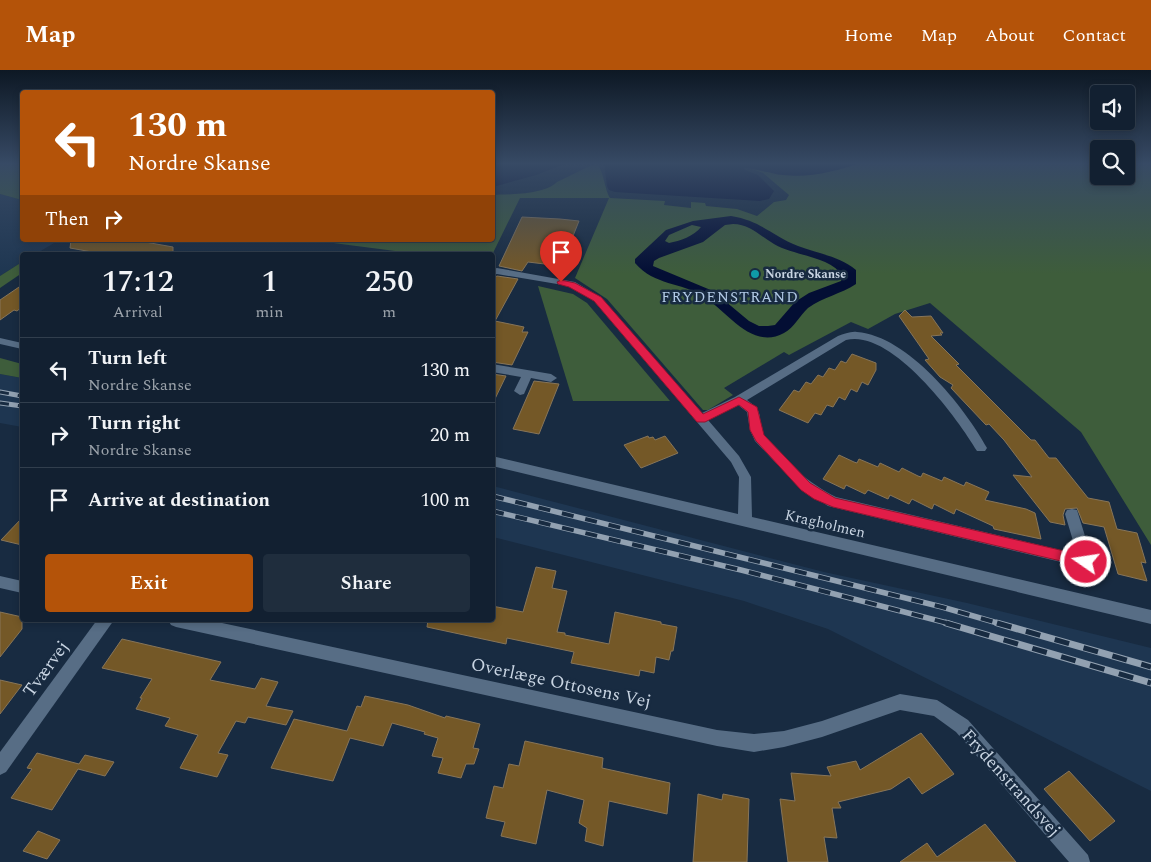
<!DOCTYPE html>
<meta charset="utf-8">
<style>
:root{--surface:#122031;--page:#1f2d3d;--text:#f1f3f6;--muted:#9ca3ab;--line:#313e4d;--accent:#b45309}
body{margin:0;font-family:Spectral,serif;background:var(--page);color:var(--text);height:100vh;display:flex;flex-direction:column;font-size:19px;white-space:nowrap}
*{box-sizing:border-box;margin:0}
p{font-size:16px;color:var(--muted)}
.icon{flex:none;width:28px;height:28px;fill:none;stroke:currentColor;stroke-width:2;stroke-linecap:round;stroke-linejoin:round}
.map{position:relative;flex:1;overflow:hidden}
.details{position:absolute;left:20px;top:182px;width:475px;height:370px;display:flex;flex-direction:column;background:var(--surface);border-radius:5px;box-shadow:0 2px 8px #0003,0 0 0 1px var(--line)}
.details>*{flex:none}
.hud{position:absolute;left:20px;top:20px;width:475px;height:152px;border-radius:5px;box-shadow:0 2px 8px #0003,0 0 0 1px var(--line);background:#b45309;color:#fff;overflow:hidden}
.controls{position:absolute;left:1090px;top:15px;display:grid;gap:10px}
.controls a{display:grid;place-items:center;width:45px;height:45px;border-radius:5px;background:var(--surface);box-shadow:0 2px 8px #0003,0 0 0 1px var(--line);font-size:25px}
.pin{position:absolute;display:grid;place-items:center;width:42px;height:42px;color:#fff;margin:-51px -21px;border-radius:50% 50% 50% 0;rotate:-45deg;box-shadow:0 0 5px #0007}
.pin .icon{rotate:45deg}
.me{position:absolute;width:55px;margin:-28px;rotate:283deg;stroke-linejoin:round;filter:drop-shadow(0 0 4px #0008)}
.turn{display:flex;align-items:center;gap:18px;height:105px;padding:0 25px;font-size:22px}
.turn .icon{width:65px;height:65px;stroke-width:2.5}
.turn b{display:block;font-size:35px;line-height:42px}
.then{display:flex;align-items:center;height:48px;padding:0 25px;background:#0003;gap:10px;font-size:19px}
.eta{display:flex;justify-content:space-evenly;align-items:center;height:85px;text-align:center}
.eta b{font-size:30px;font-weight:600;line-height:35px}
.button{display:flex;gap:10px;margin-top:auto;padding:10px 25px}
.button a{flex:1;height:58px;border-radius:5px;background:var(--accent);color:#fff;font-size:20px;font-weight:600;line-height:58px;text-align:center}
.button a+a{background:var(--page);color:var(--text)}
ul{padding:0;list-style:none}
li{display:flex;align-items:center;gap:15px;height:65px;padding:0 25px;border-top:1px solid var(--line)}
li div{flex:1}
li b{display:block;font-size:19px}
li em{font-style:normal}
header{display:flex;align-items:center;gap:30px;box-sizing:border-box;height:70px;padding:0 25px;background:var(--accent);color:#fff}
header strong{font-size:24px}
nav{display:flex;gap:28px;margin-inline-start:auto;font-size:18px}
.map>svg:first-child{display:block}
.built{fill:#1e3651}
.green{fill:#3e5d3b}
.water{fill:#030e34;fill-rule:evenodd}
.building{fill:#745827;stroke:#877559}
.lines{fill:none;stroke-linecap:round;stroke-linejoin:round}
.minor{fill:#576d85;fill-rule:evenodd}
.rail-far2-casing{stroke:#92a1b1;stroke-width:5}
.rail-far1-casing{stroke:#92a1b1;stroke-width:5.5}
.rail-casing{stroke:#92a1b1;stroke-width:7}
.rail-far2{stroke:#182b41;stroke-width:3;stroke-dasharray:9;stroke-linecap:butt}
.rail-far1{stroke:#182b41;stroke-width:4;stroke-dasharray:12;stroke-linecap:butt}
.rail{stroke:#182b41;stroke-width:5;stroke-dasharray:15;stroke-linecap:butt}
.route{fill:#e11d48;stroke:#92132f}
.culture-dot{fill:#0f9aa8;stroke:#182b41;stroke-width:2}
.labels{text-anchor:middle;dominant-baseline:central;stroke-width:5;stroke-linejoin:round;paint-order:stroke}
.far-poi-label{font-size:12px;font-weight:bold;fill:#c8d4e2;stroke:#182b41;text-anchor:start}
.far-quarter-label{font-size:15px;letter-spacing:1px;fill:#b2cae6;stroke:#182b41}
.street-label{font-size:15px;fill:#c8d4e2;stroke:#182b41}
.near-street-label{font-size:18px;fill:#c8d4e2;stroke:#182b41}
</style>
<header>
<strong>Map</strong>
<nav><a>Home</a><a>Map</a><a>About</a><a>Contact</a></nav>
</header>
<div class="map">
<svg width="1151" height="792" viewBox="0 0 1151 792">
<rect width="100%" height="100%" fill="#182b41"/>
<g class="built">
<polygon points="0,124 22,130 22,170 59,170 34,185 22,185 22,192 0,206"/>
<polygon points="0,304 22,308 22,357 0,353"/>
<polygon points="493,416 824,502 967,533 1151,578 1151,721 828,559 744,531 493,467"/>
</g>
<g class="green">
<polygon points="0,93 22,93 22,130 0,124"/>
<path d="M 596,93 C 604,100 604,118 610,128 L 665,131 L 664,135 L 691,138 L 691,132 L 705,133 L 706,136 L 737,139 L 757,146 L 774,132 L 786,130 L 789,125 L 763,103 L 752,99 L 767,102 L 776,93 L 1099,93 L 1099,106 L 1126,106 L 1126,93 L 1151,93 L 1151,475 L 1081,362 L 930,233 L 895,244 L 868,259 L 851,252 L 789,285 L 784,282 L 724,318 L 733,325 L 708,340 L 703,340 L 607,229 L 575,208 L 609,128 L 520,128 L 492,185 L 426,185 L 310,170 L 492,170 L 493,125 C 510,124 544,125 557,112 Z"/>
<polygon points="22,192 22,203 0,218 0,206"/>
<polygon points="538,216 573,224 587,233 670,331 573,331"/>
<polygon points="0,288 22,294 22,308 0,304"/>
</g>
<g class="water">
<polygon points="493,93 567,93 536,105 493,117"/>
<path d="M 604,93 L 861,93 C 836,101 811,108 783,105 C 771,104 757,98 744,98 L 745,100 L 758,105 L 774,121 L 769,129 L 760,131 L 615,122 L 609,120 L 607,116 Z"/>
<path d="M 731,146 C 762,151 772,166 798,176 C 819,184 839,186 856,200 L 856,214 C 841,224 823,227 808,238 C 800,245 794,258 784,263 C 752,281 727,241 703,226 C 681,212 655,216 635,193 L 635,189 L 666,160 L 693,151 ZM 733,154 C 750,154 760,166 774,174 C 794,186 830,186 843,206 L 841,211 L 809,223 L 795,232 L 775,255 L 768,256 L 759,256 L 749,251 L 713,221 L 653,196 L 654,191 L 659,188 L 703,172 L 725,155 ZM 692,155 L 701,157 C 694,166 680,171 669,173 L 665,171 L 669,165 Z"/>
</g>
<g class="building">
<polygon points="522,147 560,149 579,151 571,171 563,170 553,195 528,192 522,201 499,196"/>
<polygon points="71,170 134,170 173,177 173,185 109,185 70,178"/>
<polygon points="497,206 518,209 495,251 524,257 522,262 528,262 512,295 492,292 492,209"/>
<polygon points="22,215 22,237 17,241 14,240 0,250 0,230"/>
<polygon points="905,240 912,247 931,246 943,263 940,263 942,265 931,266 959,294 956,295 1031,370 1035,370 1049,388 1056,388 1088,428 1109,432 1117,459 1137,463 1146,493 1141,492 1147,511 1118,504 1104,457 1083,453 1077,438 1065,439 1063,445 1065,455 1050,452 1013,405 1032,407 1004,370 989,354 986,355 951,318 953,315 940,307 925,290 929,289 899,246"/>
<polygon points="852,284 876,293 876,300 868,315 862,312 857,322 851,319 845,330 839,327 833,337 827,335 821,345 815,343 808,353 779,340 794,320 799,322 806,312 811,314 818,305 823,307 829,298 835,300 841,291 846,293"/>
<polygon points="492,304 506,306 492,335"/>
<polygon points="534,311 559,314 539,364 513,359"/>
<polygon points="648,366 649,368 653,367 655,370 665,366 678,383 641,398 624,375"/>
<polygon points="839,385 854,392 857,393 859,389 878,397 880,393 899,402 902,398 918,406 921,407 923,403 942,411 944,407 964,416 966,412 989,422 985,430 1026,439 1035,443 1041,469 994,459 993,456 956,439 954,444 934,434 932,439 912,429 909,434 890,425 888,429 868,420 865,424 846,415 844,419 823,409"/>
<polygon points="22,448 22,475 1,470"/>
<polygon points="536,497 556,501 552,518 567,521 557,562 565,563 565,565 609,574 615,542 661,552 661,554 677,557 673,581 671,581 669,590 656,587 654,603 640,600 639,606 571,593 574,582 507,568 506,574 427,557 428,550 492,550 492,536 523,542"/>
<polygon points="0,542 22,547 22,559 0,587"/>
<polygon points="122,569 221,592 210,610 255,619 261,608 278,612 266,636 293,641 286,655 248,647 245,653 236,651 218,683 228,685 217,707 180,698 198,665 165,656 170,648 136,639 142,628 140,628 152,609 102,598"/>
<polygon points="0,610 22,615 0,644"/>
<polygon points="365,626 408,635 445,648 446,646 480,654 473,678 479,679 474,694 466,694 461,708 438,703 443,688 432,686 438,668 424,664 425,662 392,653 383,676 350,668 333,711 271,698 294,649 347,661 357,636 361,637"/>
<polygon points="921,663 954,704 922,724 909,707 891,719 838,732 841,738 832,738 837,768 824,767 828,792 788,792 780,729 795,731 791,703 831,706 827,697 856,691 860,700"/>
<polygon points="525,671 603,688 602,698 670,713 667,744 609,731 603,776 585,771 587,758 579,753 584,730 547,720 536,774 501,766 505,752 486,748 494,716 503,718 509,694 519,696"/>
<polygon points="37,683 79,694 85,685 114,692 105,706 78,699 52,740 11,728 32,699 27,698"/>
<polygon points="1069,701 1115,751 1090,771 1044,719"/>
<polygon points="698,724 722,730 723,724 749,729 747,792 693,792"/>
<polygon points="985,754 1016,792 900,792 927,773 937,787"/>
<polygon points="38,761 60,770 47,789 23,781"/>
</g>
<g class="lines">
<g class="minor">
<path d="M 497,198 L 575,212 L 600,227 L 702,343 L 735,327 L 838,266 C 844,264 851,261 857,262 C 908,266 964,336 987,378 L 985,381 L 977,381 C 957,347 891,258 846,270 L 747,330 C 769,345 754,352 765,367 C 783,391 810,414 836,427 L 1077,484 L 1065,444 L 1067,440 L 1072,439 L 1077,440 L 1093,492 L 1091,496 L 1086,498 L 828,436 L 798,416 L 755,371 L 750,360 L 747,342 L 738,335 L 708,350 L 739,386 L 751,407 L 752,447 L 1151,540 L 1151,554 L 492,396 L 492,386 L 738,444 L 739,407 L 731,392 L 594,231 L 569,216 L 497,204 L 492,205 L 492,199 Z"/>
<polygon points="0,268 22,273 22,279 0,274"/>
<polygon points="492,294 551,304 557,308 551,312 531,308 524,324 520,325 514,321 521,307 492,302"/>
<polygon points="0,506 22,511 22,523 0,518"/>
<polygon points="97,550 114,550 6,702 0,705 0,682"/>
<polygon points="168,550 208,550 717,660 754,664 784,661 822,651 900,624 937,630 968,650 1088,785 1090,792 1069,792 956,662 934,646 900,640 822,667 784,677 754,682 717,676 176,557 171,555"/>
</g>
<defs>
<g id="rail-far2">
<polyline points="0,322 22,326"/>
<polyline points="0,333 22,336"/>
</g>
<g id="rail-far1">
<polyline points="492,426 942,537 1001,554"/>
<polyline points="492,441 741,500 951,554"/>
</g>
<g id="rail">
<polyline points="946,553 1151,613"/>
<polyline points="997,553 1151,597"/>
</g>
</defs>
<use href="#rail-far2" class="rail-far2-casing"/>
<use href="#rail-far1" class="rail-far1-casing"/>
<use href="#rail" class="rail-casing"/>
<use href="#rail-far2" class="rail-far2"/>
<use href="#rail-far1" class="rail-far1"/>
<use href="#rail" class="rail"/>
</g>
<linearGradient id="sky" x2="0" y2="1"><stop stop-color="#0d1824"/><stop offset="0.46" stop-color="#374a65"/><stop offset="1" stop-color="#374a65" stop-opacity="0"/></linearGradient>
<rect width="1151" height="204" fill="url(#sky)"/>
<polygon class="route" points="561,210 575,213 601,227 703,344 739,327 757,337 764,365 810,413 835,428 1086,486 1091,488 1093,492 1091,496 1086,497 833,437 814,429 801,420 756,371 750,360 748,342 739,335 705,352 697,352 594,231 569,217 558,214 557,212"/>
<circle class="culture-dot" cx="755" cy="204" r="5"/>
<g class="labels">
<g class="far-poi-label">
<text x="765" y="204">Nordre Skanse</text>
</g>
<g class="far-quarter-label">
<text x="730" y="227">FRYDENSTRAND</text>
</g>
<g class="street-label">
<text transform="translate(825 454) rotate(13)">Kragholmen</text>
</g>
<g class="near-street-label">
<text transform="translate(46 599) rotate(-54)">Tværvej</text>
<text transform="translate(561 613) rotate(12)">Overlæge Ottosens Vej</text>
<text transform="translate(1011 713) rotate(48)">Frydenstrandsvej</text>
</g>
</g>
</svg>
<div class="controls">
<a><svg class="icon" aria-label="sound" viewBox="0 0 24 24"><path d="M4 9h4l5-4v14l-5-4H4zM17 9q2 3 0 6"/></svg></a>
<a><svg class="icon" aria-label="search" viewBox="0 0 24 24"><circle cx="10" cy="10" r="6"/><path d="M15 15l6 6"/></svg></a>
</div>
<div class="pin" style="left:561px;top:212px;background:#d93025"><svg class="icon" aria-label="arrive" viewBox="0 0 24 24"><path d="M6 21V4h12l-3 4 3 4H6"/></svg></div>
<svg class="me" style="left:1086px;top:492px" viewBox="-20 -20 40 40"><circle r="17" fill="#e11d48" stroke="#fff" stroke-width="3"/><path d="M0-11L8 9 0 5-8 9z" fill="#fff"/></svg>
<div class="hud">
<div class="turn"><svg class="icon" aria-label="left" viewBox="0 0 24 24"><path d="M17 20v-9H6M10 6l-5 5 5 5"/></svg><div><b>130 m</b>Nordre Skanse</div></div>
<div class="then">Then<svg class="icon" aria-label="right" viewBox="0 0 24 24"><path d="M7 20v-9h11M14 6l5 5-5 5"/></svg></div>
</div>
<section class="details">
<div class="eta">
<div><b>17:12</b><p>Arrival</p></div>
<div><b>1</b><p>min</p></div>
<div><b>250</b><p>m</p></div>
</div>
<ul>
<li><svg class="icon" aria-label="left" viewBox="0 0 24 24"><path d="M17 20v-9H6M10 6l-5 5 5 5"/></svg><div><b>Turn left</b><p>Nordre Skanse</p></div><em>130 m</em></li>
<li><svg class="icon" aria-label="right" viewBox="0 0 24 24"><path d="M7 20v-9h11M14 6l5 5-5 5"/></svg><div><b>Turn right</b><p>Nordre Skanse</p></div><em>20 m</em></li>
<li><svg class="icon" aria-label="arrive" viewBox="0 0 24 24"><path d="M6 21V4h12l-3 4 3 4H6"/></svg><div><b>Arrive at destination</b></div><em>100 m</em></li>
</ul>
<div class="button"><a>Exit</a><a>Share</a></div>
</section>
</div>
